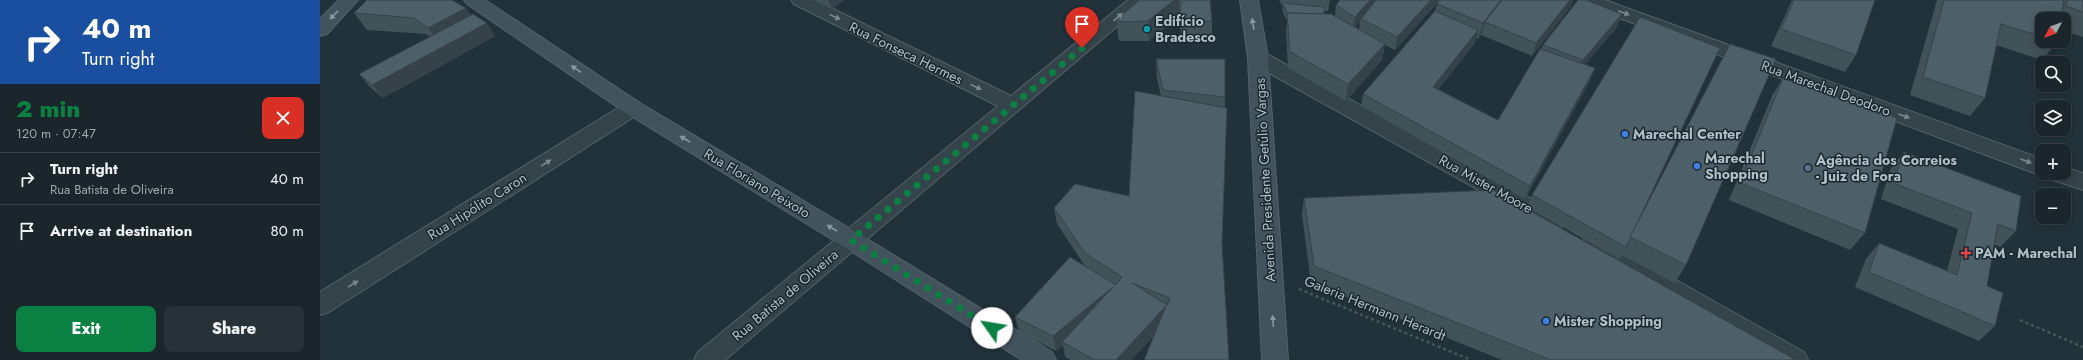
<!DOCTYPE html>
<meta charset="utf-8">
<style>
:root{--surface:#1a262c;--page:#273238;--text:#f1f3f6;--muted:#9fa5a9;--line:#384348;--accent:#0b8043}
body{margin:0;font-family:Jost,sans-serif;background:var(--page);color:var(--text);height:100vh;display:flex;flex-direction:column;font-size:15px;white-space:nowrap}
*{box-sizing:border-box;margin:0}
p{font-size:13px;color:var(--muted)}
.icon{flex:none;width:22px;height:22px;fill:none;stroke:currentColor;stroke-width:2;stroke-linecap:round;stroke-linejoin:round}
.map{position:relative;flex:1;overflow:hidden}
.drawer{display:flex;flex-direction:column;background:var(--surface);width:320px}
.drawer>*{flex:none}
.top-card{background:#1a4fa0;color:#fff;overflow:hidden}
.needle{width:26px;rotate:229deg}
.controls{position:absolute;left:1715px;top:12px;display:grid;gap:8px}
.controls a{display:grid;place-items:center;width:36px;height:36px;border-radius:8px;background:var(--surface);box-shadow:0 2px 10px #0003,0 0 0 1px var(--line);font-size:20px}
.pin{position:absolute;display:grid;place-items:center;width:34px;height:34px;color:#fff;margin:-41px -17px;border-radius:50% 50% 50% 0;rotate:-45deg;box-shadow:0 0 4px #0007}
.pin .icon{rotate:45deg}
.me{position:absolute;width:44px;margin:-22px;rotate:302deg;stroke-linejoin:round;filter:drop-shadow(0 0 3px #0008)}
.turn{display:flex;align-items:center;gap:14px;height:84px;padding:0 16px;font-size:18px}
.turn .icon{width:52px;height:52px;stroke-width:2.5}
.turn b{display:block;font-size:28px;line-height:34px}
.round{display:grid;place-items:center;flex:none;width:42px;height:42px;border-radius:8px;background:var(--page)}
.head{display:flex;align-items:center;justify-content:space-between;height:68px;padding:0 16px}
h1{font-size:24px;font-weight:800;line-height:30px;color:var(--accent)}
.button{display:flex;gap:8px;margin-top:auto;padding:8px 16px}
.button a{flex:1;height:46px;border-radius:8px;background:var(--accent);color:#fff;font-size:16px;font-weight:800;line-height:46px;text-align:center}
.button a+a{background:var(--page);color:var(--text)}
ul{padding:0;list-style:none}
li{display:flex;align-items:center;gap:12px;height:52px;padding:0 16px;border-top:1px solid var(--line)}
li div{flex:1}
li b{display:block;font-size:15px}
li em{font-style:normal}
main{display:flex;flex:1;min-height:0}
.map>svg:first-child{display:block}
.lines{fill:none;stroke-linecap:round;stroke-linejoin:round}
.street-casing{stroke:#536168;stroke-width:2}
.secondary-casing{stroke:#536168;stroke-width:2}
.path{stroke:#435957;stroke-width:2.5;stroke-dasharray:3 3;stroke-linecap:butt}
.street{fill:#35434a;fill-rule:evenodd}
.secondary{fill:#43535d;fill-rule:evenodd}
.wall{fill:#425259;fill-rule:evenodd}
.shaded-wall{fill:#364249}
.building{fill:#4d5f68;stroke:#364249;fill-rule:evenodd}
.oneway{fill:#79878e}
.oneway2{fill:#8a99a1}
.route{stroke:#0b8043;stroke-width:7;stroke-dasharray:0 12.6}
.culture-dot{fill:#0f9aa8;stroke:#1b282f;stroke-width:1.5}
.shop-dot{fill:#3f7fe0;stroke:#1b282f;stroke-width:1.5}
.service-dot{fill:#5c6f8a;stroke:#1b282f;stroke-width:1.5}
.health-dot{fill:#e0444e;stroke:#1b282f;stroke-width:1.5}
.labels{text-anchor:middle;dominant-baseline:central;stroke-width:3;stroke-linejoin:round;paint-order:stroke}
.poi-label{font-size:14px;font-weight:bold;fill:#b0bec6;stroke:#1b282f;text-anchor:start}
.street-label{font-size:14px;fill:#b0bec6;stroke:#1b282f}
</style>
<main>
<section class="drawer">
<div class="top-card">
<div class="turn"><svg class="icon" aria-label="right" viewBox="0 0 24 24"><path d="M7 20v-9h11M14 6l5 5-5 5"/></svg><div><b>40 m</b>Turn right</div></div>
</div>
<div class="head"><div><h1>2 min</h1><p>120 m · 07:47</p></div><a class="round" style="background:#d93025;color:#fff"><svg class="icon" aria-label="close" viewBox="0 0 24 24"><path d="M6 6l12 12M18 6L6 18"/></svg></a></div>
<ul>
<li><svg class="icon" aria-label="right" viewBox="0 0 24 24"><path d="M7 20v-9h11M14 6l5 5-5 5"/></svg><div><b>Turn right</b><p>Rua Batista de Oliveira</p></div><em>40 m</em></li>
<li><svg class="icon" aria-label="arrive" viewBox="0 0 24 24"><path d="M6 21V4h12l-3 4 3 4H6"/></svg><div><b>Arrive at destination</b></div><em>80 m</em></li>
</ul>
<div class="button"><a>Exit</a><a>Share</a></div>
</section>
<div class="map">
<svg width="1763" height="360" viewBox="0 0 1763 360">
<rect width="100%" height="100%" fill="#22323a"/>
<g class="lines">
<defs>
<g id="street">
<polygon points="471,0 495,0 691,96 808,0 828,0 405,360 374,360 378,352 678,106 474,4"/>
<polygon points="1259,0 1285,0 1722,159 1722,173 1744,173 1744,167 1763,173 1763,190 1730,179 1727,173 1722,175 1714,173 1262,4"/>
<polygon points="938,52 945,53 1241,215 1244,221 1241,227 1233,230 1225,227 931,63 928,58 931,53"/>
<polygon points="313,101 320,103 323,108 320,113 9,312 0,315 0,292 306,103"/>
<polygon points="1273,235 1281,238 1484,352 1488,360 1452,360 1265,250 1261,244 1265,238"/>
</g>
<g id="secondary">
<polygon points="19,0 38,0 7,34 0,36 0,19"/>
<polygon points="144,0 165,0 320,103 539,234 732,352 736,360 702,360 523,246 306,113 147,4"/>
<polygon points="920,0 938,0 948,58 968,360 942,360 928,58"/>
</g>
</defs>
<use href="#street" class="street-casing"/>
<use href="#secondary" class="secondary-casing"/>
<g class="path">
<polyline points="979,289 1151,360"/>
<polyline points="1700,320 1763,347"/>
</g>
<use href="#street" class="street"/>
<use href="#secondary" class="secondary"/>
</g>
<g class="wall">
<polygon points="493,0 524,0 512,9"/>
<polygon points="820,0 890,0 892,21 892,41 861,42 860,17 859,16 829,41 801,41 798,39 797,19"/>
<path d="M 959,0 L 1010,0 L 1008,11 L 1004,11 L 1004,14 L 1015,16 L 1016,5 L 1020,0 L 1120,0 L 1075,50 L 1065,45 L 1062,60 L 1026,101 L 968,68 L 966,30 L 967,21 L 962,10 L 963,7 ZM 1040,21 L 1039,29 L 1035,27 Z"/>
<polygon points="1472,0 1555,0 1536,55 1525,72 1451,46"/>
<polygon points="1617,0 1763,0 1763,37 1744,31 1744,19 1722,19 1722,41 1738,41 1722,60 1676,45 1665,98 1650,116 1590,95"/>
<polygon points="1117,4 1251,6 1212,56 1161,35 1158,39 1156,38 1155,43 1118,89 1178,120 1221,49 1223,45 1302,14 1297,27 1265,64 1275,68 1270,81 1205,199 1041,106 1043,94 1115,11"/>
<polygon points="34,13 151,15 175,36 63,98 50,87 39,74 110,37 106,34 47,30"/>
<polygon points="836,59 905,97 902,244 835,335 811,360 751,360 745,357 743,346 736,351 699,332 695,317 765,266 737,224 734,208 809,196 841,96 837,79"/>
<polygon points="1463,78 1545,233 1530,250 1409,200 1452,96"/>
<polygon points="1584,152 1696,231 1680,247 1674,244 1667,286 1675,326 1659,341 1535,287 1546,259 1559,243 1627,271 1638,229 1561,199 1571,168"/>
<polygon points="1212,195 1311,235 1366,265 1355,283 1301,255 1299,259 1207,207"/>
<polygon points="984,198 1476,360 1182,360 991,283 982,215"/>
</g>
<g class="shaded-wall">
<polygon points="508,0 524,0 512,9"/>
<polygon points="854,0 859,0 859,16 829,41 828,21"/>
<polygon points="1050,0 1059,0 1041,19 1040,21 1033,30 1035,17"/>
<polygon points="1111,0 1120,0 1075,50 1077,37"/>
<polygon points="1181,0 1189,0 1165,22 1161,35 1158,39 1163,23"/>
<polygon points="1250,0 1253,0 1251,6 1212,56 1216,43"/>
<polygon points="146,8 157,25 120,44 108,28"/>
<polygon points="1302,14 1297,27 1258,72 1263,60"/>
<polygon points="167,23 175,36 63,98 52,85"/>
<polygon points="1158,30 1155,43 1110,100 1113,87"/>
<polygon points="1065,44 1062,60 1026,101 1028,84"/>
<polygon points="1275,68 1270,81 1205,199 1210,186"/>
<polygon points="793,287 742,342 743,346 736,351 733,336"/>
<polygon points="846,306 847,321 811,360 796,360"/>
</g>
<g class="building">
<polygon points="47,0 132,0 146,8 108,28 94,18 34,13"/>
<polygon points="820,0 854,0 828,21 800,22 797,19"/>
<polygon points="861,0 890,0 892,21 860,22"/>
<polygon points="1020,0 1050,0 1035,17 1016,5"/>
<polygon points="1056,0 1111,0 1077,37 1041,19"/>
<polygon points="1120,0 1181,0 1163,23 1117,4"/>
<polygon points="1182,0 1250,0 1216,43 1165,22"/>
<polygon points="1258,0 1266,0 1302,14 1263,60 1223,45"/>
<polygon points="1474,0 1555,0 1536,55 1461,29"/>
<polygon points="1624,0 1744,0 1741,19 1722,19 1722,37 1681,24 1665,98 1603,77"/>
<polygon points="1747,0 1763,0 1763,12 1746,6"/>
<polygon points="963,3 1004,7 1004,14 967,13 967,14"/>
<polygon points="1115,11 1158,30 1113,87 1178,120 1220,49 1275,68 1210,186 1043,94"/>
<polygon points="967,13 1011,14 1065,44 1028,84 970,52"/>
<polygon points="153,14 167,23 52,85 39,74"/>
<polygon points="1320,17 1400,48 1306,247 1212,195"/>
<polygon points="1410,44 1456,59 1366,265 1310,237"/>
<polygon points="836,59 905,59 905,97 843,90"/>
<polygon points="1463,78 1577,118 1545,233 1420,183"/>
<path d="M 815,91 L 907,108 L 902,243 L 909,360 L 824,360 L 846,306 L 796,360 L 775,360 L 742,342 L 793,287 L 733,336 L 695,317 L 750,257 L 796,285 L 802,277 L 765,253 L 734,208 L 755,184 L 809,196 ZM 812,283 L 850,298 L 847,305 Z"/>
<polygon points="1584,152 1701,196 1696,231 1678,224 1667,286 1683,293 1675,326 1549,272 1559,243 1637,275 1652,213 1573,183"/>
<polygon points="1173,190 1476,360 1231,360 994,266 984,198"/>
</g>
<defs><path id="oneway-solid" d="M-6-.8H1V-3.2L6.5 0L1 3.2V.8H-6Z"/></defs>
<g class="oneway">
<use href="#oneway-solid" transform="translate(1304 13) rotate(20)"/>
<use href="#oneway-solid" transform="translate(515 17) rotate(26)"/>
<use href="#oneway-solid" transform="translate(798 17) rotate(-40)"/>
<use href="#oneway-solid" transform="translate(656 87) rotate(26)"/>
<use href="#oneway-solid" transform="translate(1584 116) rotate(20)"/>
<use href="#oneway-solid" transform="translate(1706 161) rotate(20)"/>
<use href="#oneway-solid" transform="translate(226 163) rotate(-32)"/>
<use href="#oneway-solid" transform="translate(33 284) rotate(-32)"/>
</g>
<g class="oneway2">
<use href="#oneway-solid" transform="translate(14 15) rotate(134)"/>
<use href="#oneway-solid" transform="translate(933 24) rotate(-99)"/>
<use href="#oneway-solid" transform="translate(256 69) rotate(-146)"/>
<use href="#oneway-solid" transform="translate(365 139) rotate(-149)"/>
<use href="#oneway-solid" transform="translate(512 228) rotate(-149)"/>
<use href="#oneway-solid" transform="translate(953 321) rotate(-94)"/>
</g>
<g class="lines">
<polyline class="route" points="672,328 531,240 762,48"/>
</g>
<circle class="culture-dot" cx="827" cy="29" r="4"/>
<g class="shop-dot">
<circle cx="1305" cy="134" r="4"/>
<circle cx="1377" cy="166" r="4"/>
<circle cx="1226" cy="321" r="4"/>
</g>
<circle class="service-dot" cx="1488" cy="168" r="4"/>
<path class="health-dot" d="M1644 247h4v4h4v4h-4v4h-4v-4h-4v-4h4z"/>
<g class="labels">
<g class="poi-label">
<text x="835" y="21">Edifício<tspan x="835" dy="16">Bradesco</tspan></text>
<text x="1313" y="134">Marechal Center</text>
<text x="1385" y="158">Marechal<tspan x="1385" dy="16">Shopping</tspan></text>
<text x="1496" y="160">Agência dos Correios<tspan x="1496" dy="16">- Juiz de Fora</tspan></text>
<text x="1655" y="253">PAM - Marechal</text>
<text x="1234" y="321">Mister Shopping</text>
</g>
<g class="street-label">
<text transform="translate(586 53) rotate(26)">Rua Fonseca Hermes</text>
<text transform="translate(1506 88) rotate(20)">Rua Marechal Deodoro</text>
<text transform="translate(945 180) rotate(-93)">Avenida Presidente Getúlio Vargas</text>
<text transform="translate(437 183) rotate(31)">Rua Floriano Peixoto</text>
<text transform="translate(1166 184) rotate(29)">Rua Mister Moore</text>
<text transform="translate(157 206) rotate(-32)">Rua Hipólito Caron</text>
<text transform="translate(465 295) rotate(-40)">Rua Batista de Oliveira</text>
<text transform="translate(1055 308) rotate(22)">Galeria Hermann Herardt</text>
</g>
</g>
</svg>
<div class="controls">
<a><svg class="needle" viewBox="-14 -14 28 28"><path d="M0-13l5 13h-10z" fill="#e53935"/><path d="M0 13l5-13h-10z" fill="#9fa5a9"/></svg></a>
<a><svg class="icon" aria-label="search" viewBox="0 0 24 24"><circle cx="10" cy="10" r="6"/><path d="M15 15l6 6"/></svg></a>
<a><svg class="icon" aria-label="layers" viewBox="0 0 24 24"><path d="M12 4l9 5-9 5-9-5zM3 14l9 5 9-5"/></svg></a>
<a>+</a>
<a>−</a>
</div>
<div class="pin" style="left:762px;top:48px;background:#d93025"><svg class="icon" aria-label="arrive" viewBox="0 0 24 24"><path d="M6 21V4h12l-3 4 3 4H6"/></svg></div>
<svg class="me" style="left:672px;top:328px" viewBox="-20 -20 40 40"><circle r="19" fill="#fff"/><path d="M0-13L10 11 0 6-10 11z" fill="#0b8043"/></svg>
</div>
</main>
